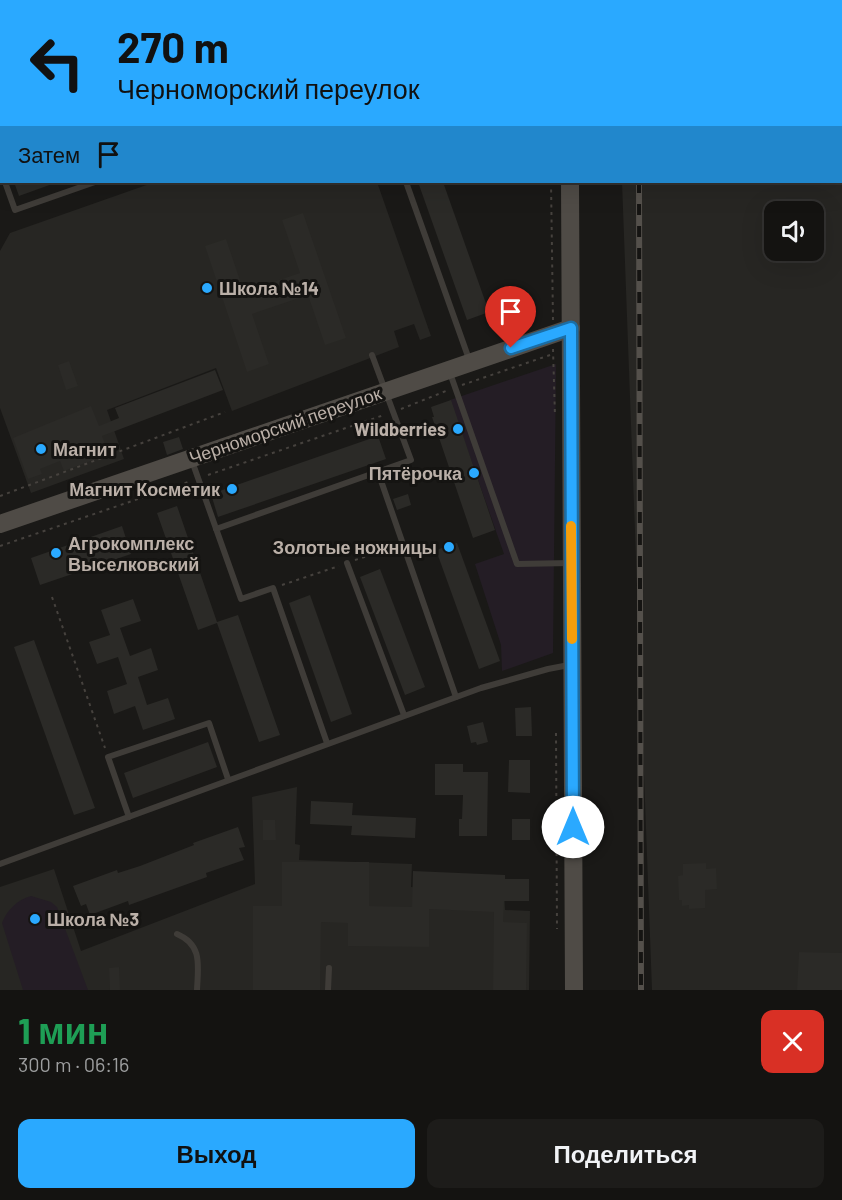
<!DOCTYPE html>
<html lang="ru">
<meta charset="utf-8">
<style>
:root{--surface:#141311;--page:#1d1c1a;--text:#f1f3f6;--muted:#9d9e9f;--line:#333231;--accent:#2aa9ff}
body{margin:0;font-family:Barlow,sans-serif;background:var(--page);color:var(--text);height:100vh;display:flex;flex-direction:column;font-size:22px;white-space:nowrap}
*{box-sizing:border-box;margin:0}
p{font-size:20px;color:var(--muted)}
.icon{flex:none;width:33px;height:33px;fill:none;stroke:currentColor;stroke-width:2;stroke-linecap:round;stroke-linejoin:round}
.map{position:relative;height:990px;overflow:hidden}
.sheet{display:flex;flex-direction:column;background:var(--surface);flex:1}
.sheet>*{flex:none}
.top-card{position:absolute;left:0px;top:0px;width:843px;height:183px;box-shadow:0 6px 24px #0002,0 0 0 2px var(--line);background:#2aa9ff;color:#111;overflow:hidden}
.fabs{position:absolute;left:764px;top:201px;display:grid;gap:12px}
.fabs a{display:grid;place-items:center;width:60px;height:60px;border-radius:12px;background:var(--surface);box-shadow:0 6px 24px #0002,0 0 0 2px var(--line);font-size:30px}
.pin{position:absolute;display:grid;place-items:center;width:51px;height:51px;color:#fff;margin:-62px -26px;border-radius:50% 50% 50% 0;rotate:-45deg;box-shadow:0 0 6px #0007}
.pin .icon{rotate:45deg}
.me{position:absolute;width:66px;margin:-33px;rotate:0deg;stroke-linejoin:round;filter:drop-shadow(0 0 4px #0008)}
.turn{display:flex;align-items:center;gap:21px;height:126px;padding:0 18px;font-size:27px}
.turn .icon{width:78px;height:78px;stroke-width:2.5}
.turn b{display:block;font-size:42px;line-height:51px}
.then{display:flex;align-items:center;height:57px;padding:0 18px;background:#0003;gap:12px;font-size:22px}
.round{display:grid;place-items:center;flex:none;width:63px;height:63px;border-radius:12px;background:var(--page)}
.overview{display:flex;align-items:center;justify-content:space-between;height:102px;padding:0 18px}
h1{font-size:36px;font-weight:700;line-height:45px;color:#1e9e55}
.primary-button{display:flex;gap:12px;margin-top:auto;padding:12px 18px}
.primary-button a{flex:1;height:69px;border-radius:12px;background:var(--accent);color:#111;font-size:24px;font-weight:700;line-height:69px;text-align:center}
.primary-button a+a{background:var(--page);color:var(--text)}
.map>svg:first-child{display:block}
.built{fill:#272623;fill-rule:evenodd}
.green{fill:#241d25}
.building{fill:#2b2a27}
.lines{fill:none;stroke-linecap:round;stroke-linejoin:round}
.path{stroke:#46423e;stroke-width:2;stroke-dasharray:3 4.5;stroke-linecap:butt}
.lane{stroke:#3f3c38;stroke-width:6}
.secondary{stroke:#4f4b46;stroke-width:18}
.rail-casing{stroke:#54504b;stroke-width:6}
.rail{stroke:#151412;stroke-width:4;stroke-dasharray:11;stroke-linecap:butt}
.route-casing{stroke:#1b6ea6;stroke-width:15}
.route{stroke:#2aa9ff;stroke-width:10}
.slow{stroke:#f59e0b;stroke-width:10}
.poi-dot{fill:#2aa9ff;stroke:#151412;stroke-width:2}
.labels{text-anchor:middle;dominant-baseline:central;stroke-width:6;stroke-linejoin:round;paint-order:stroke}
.poi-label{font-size:18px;font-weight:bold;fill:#bbb0a8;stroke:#151412;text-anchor:start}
.street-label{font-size:18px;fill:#bbb0a8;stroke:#151412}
</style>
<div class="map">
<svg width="842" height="990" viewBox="0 0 842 990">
<rect width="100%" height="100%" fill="#1a1917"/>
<g class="built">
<path d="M 615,0 L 842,0 L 842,990 L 652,990 L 622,182 L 842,182 L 842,2 ZM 774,212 L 813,212 L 813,250 L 774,250 Z"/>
<polygon points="155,182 377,182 431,336 420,340 414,324 394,331 399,347 232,411 216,368 107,410 124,459 31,493 0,408 0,251 10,233"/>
<polygon points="297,787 295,844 300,845 299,860 412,864 411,887 504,891 505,910 530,911 529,990 0,990 0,887 54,869 81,951 255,884 252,797"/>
</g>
<g class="green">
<polygon points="556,364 553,653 502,671 501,645 475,564 504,554 450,400"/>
<path d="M 31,896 L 51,902 L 57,907 L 88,990 L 23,990 L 2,923 C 7,910 17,900 31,896 Z"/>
</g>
<g class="building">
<polygon points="14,182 55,182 55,183 19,196"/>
<polygon points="418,182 443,182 489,312 467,320"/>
<polygon points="303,213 346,338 325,345 308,295 252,314 269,364 247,372 205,246 226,239 244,292 300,273 282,220"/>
<polygon points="69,361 78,386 66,390 58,365"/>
<polygon points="215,370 223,390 102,436 109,454 64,471 60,461 40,469 42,474 28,479 13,438 91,406 99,426 119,418 115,408"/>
<polygon points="451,400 495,530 473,538 432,417 434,417 431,407"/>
<polygon points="378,436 386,459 218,517 211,494"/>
<polygon points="179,437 183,449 167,455 163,442"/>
<polygon points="408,494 411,505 397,510 393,499"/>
<polygon points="177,506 217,622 238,615 280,735 259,742 217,623 198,630 157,513"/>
<polygon points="122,526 131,554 40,585 31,558"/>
<polygon points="457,543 500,661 479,669 436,550"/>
<polygon points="380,569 425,687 405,695 360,577"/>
<polygon points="310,595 352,714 331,722 289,603"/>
<polygon points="133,599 141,621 120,628 130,656 151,648 158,670 138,677 147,705 168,698 175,719 143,730 135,706 114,714 107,691 127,684 118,657 97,664 89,642 110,635 101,610"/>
<polygon points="34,640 95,808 74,815 14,647"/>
<polygon points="531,707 532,736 516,736 515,708"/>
<polygon points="483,722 488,742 477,745 476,742 471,743 467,726"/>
<polygon points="208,742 217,767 133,798 124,773"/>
<polygon points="509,760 530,760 530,793 508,792"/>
<polygon points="435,764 463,764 463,772 488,772 487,836 459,836 459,819 462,819 463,795 435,795"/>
<polygon points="311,801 353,803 352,815 416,818 415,838 351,835 352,826 310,824"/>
<rect x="512" y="819" width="18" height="21"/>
<polygon points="263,820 275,820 276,840 263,840"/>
<polygon points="238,827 245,847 239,848 244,860 206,873 207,877 129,905 128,901 90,915 86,904 81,906 73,886 117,870 118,873 140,866 194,845 193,843"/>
<polygon points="282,862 369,862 369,906 412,907 413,871 505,875 505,879 529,879 529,901 504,901 503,922 527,923 526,990 493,990 494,912 429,909 429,947 348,946 348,923 321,922 320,990 253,990 253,906 282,906"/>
<polygon points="706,863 706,869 716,868 717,889 705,890 705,908 689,909 689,905 682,906 682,900 679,900 678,876 683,875 683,864"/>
<polygon points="799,952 842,953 842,990 797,990"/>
<polygon points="119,967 120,990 110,990 109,968"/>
</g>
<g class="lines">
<g class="path">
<polyline points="550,0 550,2"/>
<polyline points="551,182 553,320"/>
<polyline points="553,349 555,416"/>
<polyline points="462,385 553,354"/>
<polyline points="401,409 446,391"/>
<polyline points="208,475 384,415"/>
<polyline points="0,496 225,412"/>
<polyline points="0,546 191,481"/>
<polyline points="355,560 396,547"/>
<polyline points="282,585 339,566"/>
<polyline points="52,597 105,748"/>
<polyline points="556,733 557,929"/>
</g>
<g class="lane">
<polyline points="94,0 94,2"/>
<polyline points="179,0 180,2"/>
<polyline points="328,0 329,2"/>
<polyline points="413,0 414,2"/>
<polyline points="67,2 71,0"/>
<polyline points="0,167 2,172"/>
<polyline points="5,182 15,210 95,182"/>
<polyline points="406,182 470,362"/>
<polyline points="450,373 517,564 571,563"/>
<polyline points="192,461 241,599 273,588 327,743"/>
<polyline points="378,472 456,697"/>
<polyline points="216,529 411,460 372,355"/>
<polyline points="347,563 404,715"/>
<polyline points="129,817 108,757 209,723 228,779"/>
<polyline points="0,864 481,688 548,669 569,665"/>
<path d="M 177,934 C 203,945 198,966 197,990"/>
<polyline points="328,990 329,968"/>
</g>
<g class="secondary">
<polyline points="569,0 569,2"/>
<polyline points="570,182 574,990"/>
<polyline points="0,524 571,328"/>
</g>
<defs>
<g id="rail">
<polyline points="638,0 638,2"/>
<polyline points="639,182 641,990"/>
</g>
</defs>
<use href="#rail" class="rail-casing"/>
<use href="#rail" class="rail"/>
</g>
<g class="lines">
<defs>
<polyline id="route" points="511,348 571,328 573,827"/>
</defs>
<use href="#route" class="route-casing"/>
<use href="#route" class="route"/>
<polyline class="slow" points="571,526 572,639"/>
</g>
<g class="poi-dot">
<circle cx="207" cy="288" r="6"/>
<circle cx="458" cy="429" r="6"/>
<circle cx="41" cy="449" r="6"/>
<circle cx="474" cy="473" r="6"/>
<circle cx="232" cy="489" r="6"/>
<circle cx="449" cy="547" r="6"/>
<circle cx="56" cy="553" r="6"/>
<circle cx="35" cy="919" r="6"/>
</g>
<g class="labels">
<g class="poi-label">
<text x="219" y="288">Школа №14</text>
<text x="446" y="429" text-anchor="end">Wildberries</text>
<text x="53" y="449">Магнит</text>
<text x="462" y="473" text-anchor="end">Пятёрочка</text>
<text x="220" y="489" text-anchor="end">Магнит Косметик</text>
<text x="68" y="543">Агрокомплекс<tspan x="68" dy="21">Выселковский</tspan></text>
<text x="437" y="547" text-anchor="end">Золотые ножницы</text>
<text x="47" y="919">Школа №3</text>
</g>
<g class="street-label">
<text transform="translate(285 425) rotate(-19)">Черноморский переулок</text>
</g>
</g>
</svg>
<div class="fabs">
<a><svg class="icon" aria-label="sound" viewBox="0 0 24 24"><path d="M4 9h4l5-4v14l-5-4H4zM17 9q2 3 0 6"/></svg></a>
</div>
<div class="pin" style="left:511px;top:348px;background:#d93025"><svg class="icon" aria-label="arrive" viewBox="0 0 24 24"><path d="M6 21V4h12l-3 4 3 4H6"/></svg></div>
<svg class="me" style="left:573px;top:827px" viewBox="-20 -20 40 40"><circle r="19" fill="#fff"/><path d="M0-13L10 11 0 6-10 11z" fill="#2aa9ff"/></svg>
<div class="top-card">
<div class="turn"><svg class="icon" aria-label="left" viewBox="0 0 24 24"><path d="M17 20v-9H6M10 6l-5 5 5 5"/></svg><div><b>270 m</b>Черноморский переулок</div></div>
<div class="then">Затем<svg class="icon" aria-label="arrive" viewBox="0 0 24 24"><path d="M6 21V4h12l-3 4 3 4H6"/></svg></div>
</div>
</div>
<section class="sheet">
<div class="overview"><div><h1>1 мин</h1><p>300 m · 06:16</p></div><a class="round" style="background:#d93025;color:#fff"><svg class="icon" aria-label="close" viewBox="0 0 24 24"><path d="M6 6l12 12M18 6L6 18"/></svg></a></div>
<div class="primary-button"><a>Выход</a><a>Поделиться</a></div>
</section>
